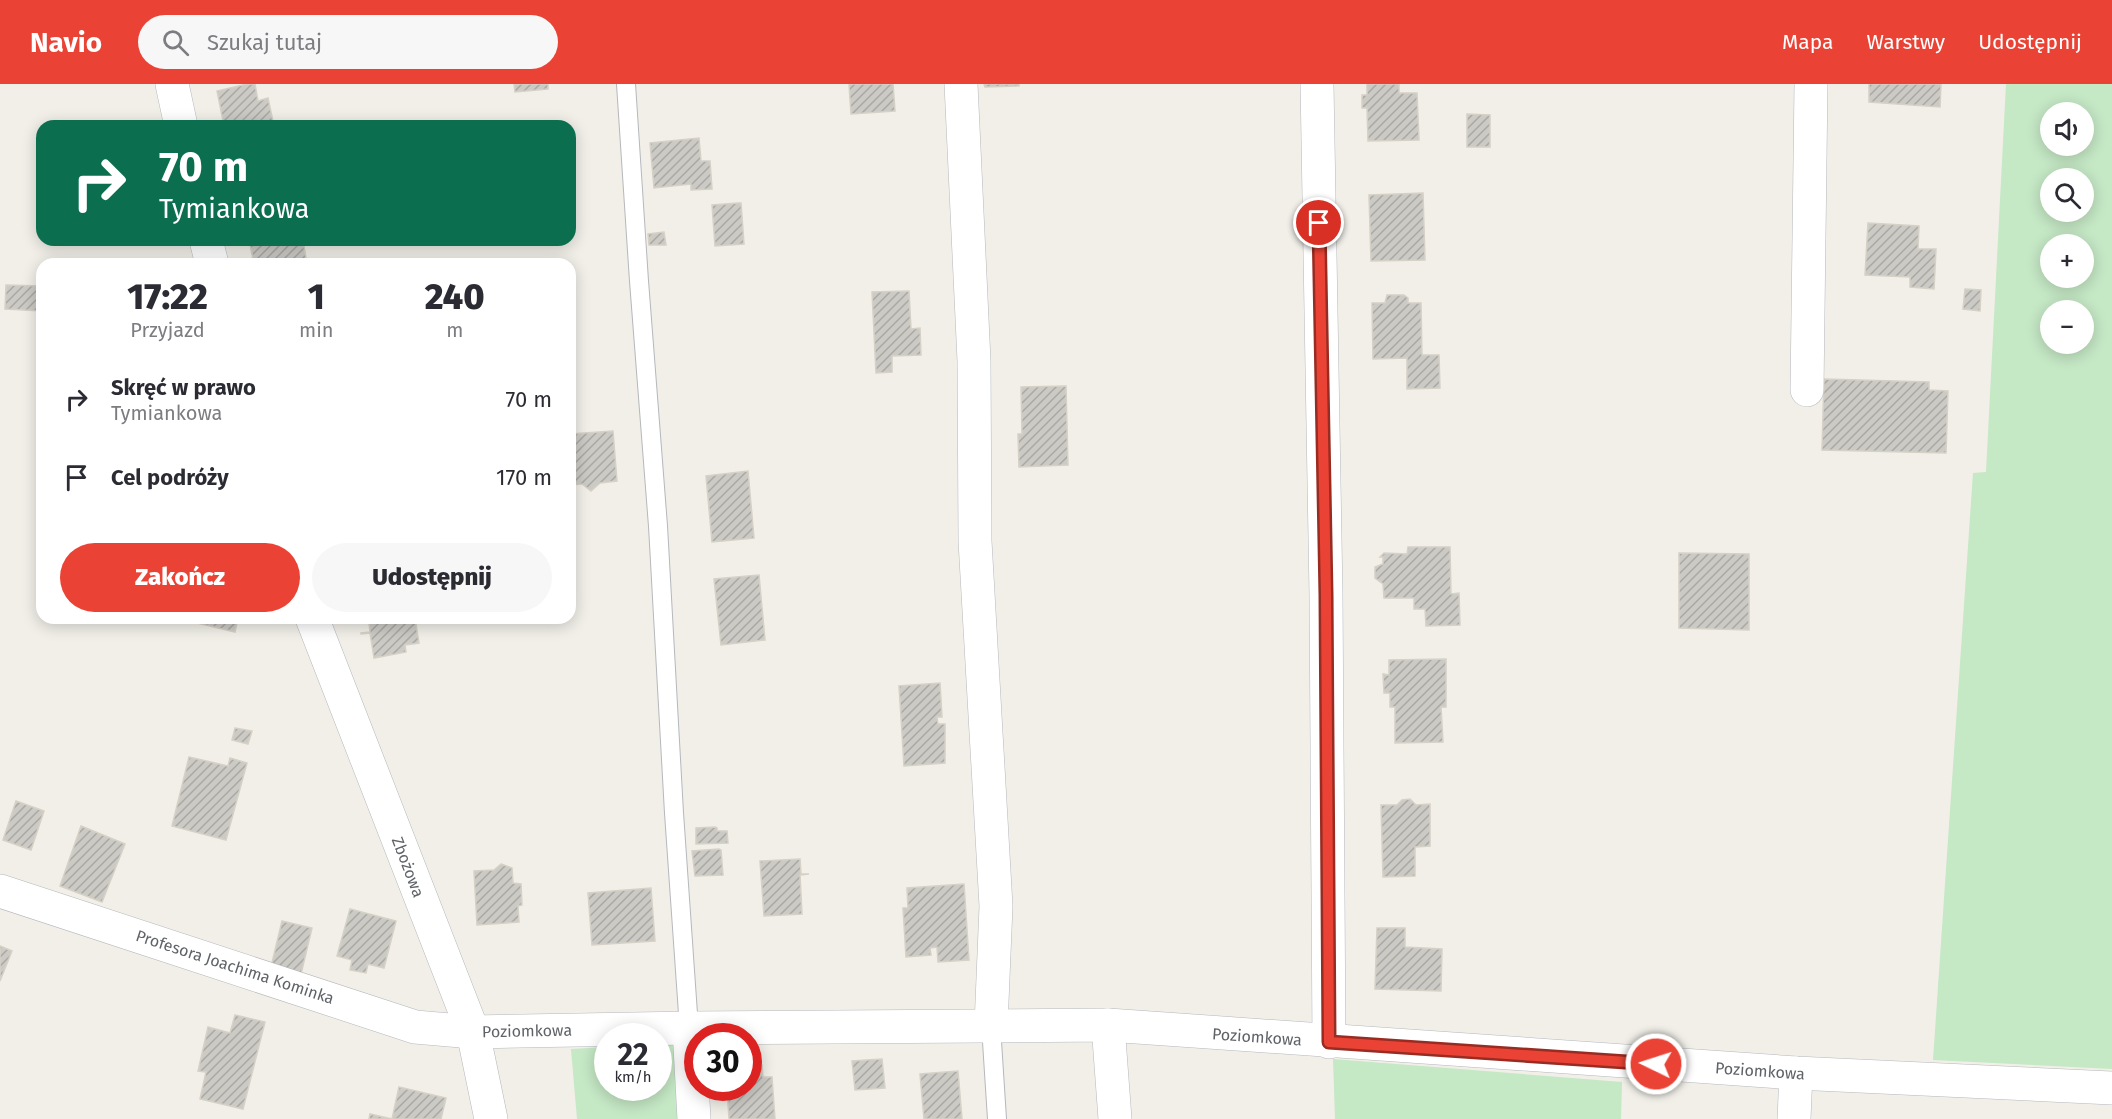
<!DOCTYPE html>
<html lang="pl">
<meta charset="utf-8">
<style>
:root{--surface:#fff;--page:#f7f7f7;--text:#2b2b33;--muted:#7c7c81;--accent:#ea4335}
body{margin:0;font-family:"Fira Sans",sans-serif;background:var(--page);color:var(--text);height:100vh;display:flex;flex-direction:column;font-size:22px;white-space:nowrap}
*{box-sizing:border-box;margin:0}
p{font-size:20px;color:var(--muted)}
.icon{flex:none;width:33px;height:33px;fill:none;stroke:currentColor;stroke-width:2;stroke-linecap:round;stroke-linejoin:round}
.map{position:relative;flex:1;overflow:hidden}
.sheet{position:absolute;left:36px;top:174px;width:540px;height:366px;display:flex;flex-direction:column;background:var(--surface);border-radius:18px;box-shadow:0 3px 15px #0003}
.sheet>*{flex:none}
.hud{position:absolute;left:36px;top:36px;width:540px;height:126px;border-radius:18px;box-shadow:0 3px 15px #0003;background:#0b6e4f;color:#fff;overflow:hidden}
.fabs{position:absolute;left:2040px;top:18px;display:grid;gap:12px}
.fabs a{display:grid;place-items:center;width:54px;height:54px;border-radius:50%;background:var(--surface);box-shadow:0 3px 15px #0003;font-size:30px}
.speed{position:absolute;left:594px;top:939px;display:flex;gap:12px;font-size:30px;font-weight:700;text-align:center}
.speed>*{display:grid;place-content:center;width:78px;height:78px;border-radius:50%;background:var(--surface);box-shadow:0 3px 15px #0003;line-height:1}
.speed small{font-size:15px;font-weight:400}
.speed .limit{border:9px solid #d22;background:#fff;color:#111}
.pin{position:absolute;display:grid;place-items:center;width:51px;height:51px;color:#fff;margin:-26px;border:3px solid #fff;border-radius:50%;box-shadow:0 2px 6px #0007}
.me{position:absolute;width:66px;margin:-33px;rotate:274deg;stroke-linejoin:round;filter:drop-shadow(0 0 4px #0008)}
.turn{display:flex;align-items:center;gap:21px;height:126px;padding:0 24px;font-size:27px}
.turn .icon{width:78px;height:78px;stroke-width:2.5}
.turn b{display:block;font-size:42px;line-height:51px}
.eta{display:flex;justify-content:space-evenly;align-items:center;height:102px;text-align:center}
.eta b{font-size:36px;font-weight:800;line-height:42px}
.cta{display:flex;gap:12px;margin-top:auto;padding:12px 24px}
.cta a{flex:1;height:69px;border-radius:36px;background:var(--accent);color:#fff;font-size:24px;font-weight:800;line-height:69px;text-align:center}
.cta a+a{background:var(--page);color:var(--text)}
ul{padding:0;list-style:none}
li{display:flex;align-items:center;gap:18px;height:78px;padding:0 24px}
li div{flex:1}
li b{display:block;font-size:22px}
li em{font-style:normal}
header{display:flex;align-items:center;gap:36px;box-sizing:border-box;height:84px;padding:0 30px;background:var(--accent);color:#fff}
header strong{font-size:28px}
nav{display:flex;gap:33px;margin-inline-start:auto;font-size:21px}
.search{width:420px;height:54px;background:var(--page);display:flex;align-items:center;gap:15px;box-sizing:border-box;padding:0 21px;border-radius:33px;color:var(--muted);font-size:22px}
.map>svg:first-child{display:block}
.grass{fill:#c5e8c5;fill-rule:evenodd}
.building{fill:url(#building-hatch);stroke:#d6d1c6;stroke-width:1.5}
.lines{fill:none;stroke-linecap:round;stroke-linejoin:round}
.lane-casing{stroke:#b5b8bc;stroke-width:20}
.street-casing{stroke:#b5b8bc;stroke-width:34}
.lane{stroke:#fff;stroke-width:18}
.street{stroke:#fff;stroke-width:33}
.route-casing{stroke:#982c22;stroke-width:15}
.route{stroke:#ea4335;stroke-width:10}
.labels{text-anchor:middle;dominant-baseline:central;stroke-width:5;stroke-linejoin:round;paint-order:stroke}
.street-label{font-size:16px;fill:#5f6368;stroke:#fff}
</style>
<header>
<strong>Navio</strong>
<div class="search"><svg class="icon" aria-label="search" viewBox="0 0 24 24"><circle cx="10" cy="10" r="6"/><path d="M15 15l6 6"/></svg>Szukaj tutaj</div>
<nav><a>Mapa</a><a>Warstwy</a><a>Udostępnij</a></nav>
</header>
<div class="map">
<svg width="2112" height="1035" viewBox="0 0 2112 1035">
<defs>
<pattern id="building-hatch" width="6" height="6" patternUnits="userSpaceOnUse" patternTransform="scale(1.5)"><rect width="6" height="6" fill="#cccac5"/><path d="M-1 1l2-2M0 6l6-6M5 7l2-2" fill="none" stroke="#a9a8a4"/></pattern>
</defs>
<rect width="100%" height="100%" fill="#f1efe8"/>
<g class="grass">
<path d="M 2006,0 L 2112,0 L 2112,985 L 1933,976 L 1973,389 L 1986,388 ZM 2050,28 L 2084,28 L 2084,62 L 2050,62 ZM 2050,94 L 2084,94 L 2084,128 L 2050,128 ZM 2050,160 L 2084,160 L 2084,194 L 2050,194 ZM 2050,226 L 2084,226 L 2084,260 L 2050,260 Z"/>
<polygon points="679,960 682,1035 577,1035 571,965 607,963 608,1004 658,1004 659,961"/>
<polygon points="1333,975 1622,998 1621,1035 1335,1035"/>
</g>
<g class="building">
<polygon points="247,0 255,0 258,17 268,14 274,42 224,42 217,7"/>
<polygon points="514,0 548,0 548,5 515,8"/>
<polygon points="849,0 893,0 895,27 851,30"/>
<polygon points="984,0 1019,0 1019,2 985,3"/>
<polygon points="1367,0 1399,0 1399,9 1417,9 1419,56 1368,57 1367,24 1362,24 1362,11 1367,11"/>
<polygon points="1869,0 1941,0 1940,23 1869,18"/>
<polygon points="1467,30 1490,31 1490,63 1467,63"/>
<polygon points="699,54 701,77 710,77 712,105 691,106 691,100 654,104 650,59"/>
<polygon points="1423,109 1425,176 1371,177 1369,111"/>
<polygon points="738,119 741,119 744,160 715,162 712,121"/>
<polygon points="1868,139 1919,142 1918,165 1936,165 1934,205 1910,203 1910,193 1865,191"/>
<polygon points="664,148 666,161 649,161 648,150"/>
<polygon points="107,156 136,156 136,160 107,161"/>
<polygon points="249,156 303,156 307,180 254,180"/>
<polygon points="6,201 42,202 42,227 5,225"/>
<polygon points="1965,205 1981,206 1980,227 1963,225"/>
<polygon points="909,207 911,245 920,244 921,271 892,272 892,288 876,289 872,208"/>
<polygon points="1387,211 1404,211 1408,214 1408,219 1421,219 1422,271 1439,271 1440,304 1407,305 1407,274 1373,275 1372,219 1385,219"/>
<polygon points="1824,295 1929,298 1929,306 1948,307 1946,369 1822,366"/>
<polygon points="1066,302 1068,381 1019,383 1018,350 1022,350 1021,303"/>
<polygon points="613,347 617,397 600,399 591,407 582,400 570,401 570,350"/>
<polygon points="748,387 754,454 712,458 706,392"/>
<polygon points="1408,463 1450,463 1451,510 1459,509 1460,541 1426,542 1425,525 1414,525 1414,514 1384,514 1383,500 1375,494 1375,483 1383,480 1383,473 1380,473 1384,469 1407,470"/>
<polygon points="1679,469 1749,470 1749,546 1679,544"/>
<polygon points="759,491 765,556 721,561 714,495"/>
<polygon points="194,534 238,534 235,548 193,538"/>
<polygon points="373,534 415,534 419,559 405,561 406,568 374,574 370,549 361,550 361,549 370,548 369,539"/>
<polygon points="1446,575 1446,623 1441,623 1443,658 1395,659 1395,623 1390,623 1390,609 1384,609 1383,590 1389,591 1389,576"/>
<polygon points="940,599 942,633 937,633 938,640 945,640 945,679 904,682 899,602"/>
<polygon points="235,644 252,647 248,660 232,656"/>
<polygon points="189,673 228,682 230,674 247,679 226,756 172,742"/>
<polygon points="1410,715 1416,721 1430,720 1430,762 1415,763 1415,792 1383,793 1381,721 1397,721 1402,716"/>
<polygon points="16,717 44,727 31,766 3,756"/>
<polygon points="81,742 125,760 102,818 60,802"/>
<polygon points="715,743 717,744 717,747 727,747 728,759 696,760 696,744"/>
<polygon points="719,765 721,766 723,791 695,792 692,767"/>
<polygon points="800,775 801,790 809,790 800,791 802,830 764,832 760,777"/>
<polygon points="501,780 512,784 513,799 521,800 522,821 518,822 519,838 477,841 474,787 494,786"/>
<polygon points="964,800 969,876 938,878 937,863 930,864 931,871 906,873 903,824 908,824 907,804"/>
<polygon points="651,804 655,857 592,861 588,809"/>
<polygon points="350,825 396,837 384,884 368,880 366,889 350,886 352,876 337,872"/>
<polygon points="282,837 312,844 301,890 271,883"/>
<polygon points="1377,844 1405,844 1405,863 1442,865 1441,907 1375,905"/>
<polygon points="0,862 12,867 0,897"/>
<polygon points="235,931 265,938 243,1025 200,1015 206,988 198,987 208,943 230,949"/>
<polygon points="882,975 885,1004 855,1006 852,977"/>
<polygon points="762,981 763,993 772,993 775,1035 729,1035 727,1004 748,1004 748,982"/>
<polygon points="958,987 962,1035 924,1035 920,990"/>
<polygon points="399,1003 446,1014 441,1035 369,1035 370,1030 392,1035"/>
</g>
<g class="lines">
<defs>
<g id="lane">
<polyline points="626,0 639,197 658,442 674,729 689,944"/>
<polyline points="991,942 997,1035"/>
</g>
<g id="street">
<polyline points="172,0 181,42"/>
<polyline points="961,0 974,277 975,457 996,822 991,942"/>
<polyline points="1317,0 1326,511 1329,958"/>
<polyline points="206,156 212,180"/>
<polyline points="1807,306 1811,0"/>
<polyline points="312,534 473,948 491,1035"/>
<polyline points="0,807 415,943 473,948 689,944 1108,941 1796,989 2112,1004"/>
<polyline points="1108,941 1115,1035"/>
<polyline points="689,944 694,1035"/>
<polyline points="1794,1035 1796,989"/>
</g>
</defs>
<use href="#lane" class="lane-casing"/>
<use href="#street" class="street-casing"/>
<use href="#lane" class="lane"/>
<use href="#street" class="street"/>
</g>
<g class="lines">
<defs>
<polyline id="route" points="1319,139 1326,511 1329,958 1656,980"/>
</defs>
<use href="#route" class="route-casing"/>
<use href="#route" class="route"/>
</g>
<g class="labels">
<g class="street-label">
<text transform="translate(408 783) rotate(69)">Zbożowa</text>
<text transform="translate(235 883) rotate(18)">Profesora Joachima Kominka</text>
<text transform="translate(527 947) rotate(-1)">Poziomkowa</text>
<text transform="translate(1257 953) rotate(4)">Poziomkowa</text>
<text transform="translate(1760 987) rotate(4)">Poziomkowa</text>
</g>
</g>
</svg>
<div class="fabs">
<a><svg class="icon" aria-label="sound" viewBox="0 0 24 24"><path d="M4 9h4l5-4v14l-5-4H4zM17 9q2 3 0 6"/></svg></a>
<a><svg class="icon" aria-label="search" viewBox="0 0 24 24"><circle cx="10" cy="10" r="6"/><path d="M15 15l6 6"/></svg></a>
<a>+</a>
<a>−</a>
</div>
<div class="speed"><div>22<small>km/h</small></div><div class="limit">30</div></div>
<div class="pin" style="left:1319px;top:139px;background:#d93025"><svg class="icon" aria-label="arrive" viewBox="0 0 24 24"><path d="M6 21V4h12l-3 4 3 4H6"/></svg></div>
<svg class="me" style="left:1656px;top:980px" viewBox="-20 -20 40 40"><circle r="17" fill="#ea4335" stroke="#fff" stroke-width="3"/><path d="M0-11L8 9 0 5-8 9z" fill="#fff"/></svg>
<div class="hud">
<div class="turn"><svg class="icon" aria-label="right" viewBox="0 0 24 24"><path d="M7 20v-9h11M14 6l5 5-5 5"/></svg><div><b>70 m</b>Tymiankowa</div></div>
</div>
<section class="sheet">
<div class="eta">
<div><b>17:22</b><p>Przyjazd</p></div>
<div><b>1</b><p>min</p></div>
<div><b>240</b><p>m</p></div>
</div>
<ul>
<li><svg class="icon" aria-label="right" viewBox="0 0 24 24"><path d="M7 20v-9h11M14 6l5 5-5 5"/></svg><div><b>Skręć w prawo</b><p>Tymiankowa</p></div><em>70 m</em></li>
<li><svg class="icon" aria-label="arrive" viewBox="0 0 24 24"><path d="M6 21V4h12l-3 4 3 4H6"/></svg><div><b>Cel podróży</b></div><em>170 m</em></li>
</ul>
<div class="cta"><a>Zakończ</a><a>Udostępnij</a></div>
</section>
</div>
